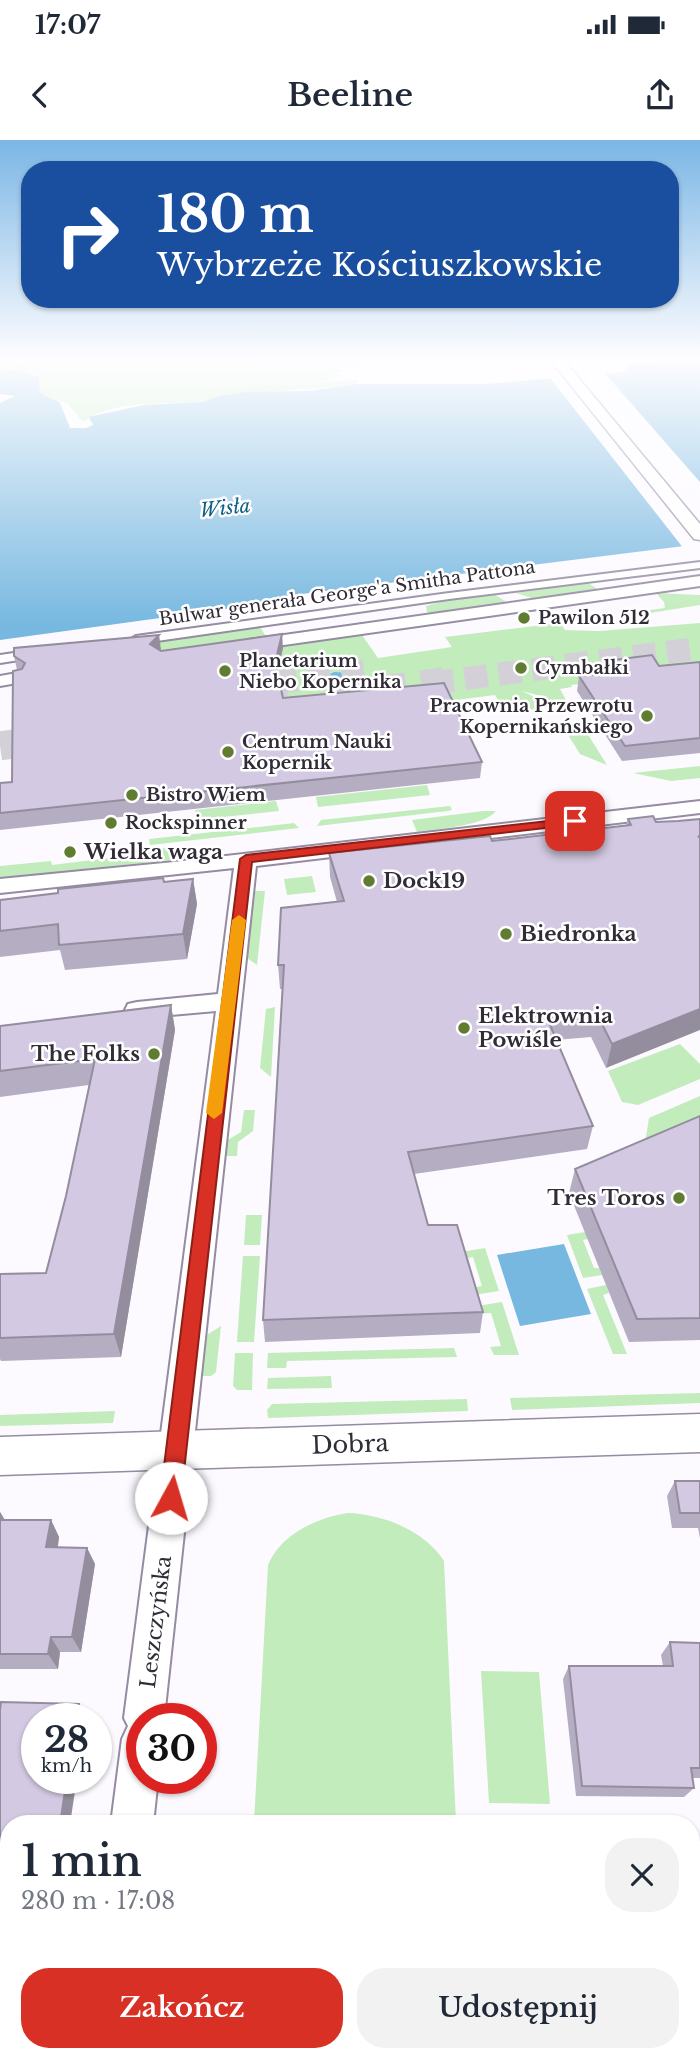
<!DOCTYPE html>
<html lang="pl">
<meta charset="utf-8">
<style>
:root{--surface:#fff;--page:#f2f2f3;--text:#1f2937;--muted:#747a83;--accent:#d93025}
body{margin:0;font-family:"Libre Baskerville",serif;background:var(--page);color:var(--text);height:100vh;display:flex;flex-direction:column;font-size:26px;white-space:nowrap}
*{box-sizing:border-box;margin:0}
p{font-size:23px;color:var(--muted)}
.icon{flex:none;width:38px;height:38px;fill:none;stroke:currentColor;stroke-width:2;stroke-linecap:round;stroke-linejoin:round}
.map{position:relative;flex:1;overflow:hidden}
.side{position:absolute;left:0px;top:1675px;width:700px;height:247px;display:flex;flex-direction:column;background:var(--surface);border-radius:28px 28px 0 0;box-shadow:0 2px 5px #0004}
.side>*{flex:none}
.guide{position:absolute;left:21px;top:21px;width:658px;height:147px;border-radius:28px;box-shadow:0 2px 5px #0004;background:#1a4fa0;color:#fff;overflow:hidden}
.speed{position:absolute;left:21px;top:1563px;display:flex;gap:14px;font-size:35px;font-weight:700;text-align:center}
.speed>*{display:grid;place-content:center;width:91px;height:91px;border-radius:50%;background:var(--surface);box-shadow:0 2px 5px #0004;line-height:1}
.speed small{font-size:18px;font-weight:400}
.speed .limit{border:10px solid #d22;background:#fff;color:#111}
.pin{position:absolute;display:grid;place-items:center;width:60px;height:60px;color:#fff;margin:-30px;border-radius:14px;box-shadow:0 4px 10px #0006}
.me{position:absolute;width:77px;margin:-38px;rotate:6deg;stroke-linejoin:round;filter:drop-shadow(0 0 5px #0008)}
.turn{display:flex;align-items:center;gap:24px;height:147px;padding:0 21px;font-size:32px}
.turn .icon{width:91px;height:91px;stroke-width:2.5}
.turn b{display:block;font-size:49px;line-height:60px}
.round{display:grid;place-items:center;flex:none;width:74px;height:74px;border-radius:28px;background:var(--page)}
.summary{display:flex;align-items:center;justify-content:space-between;height:119px;padding:0 21px}
h1{font-size:42px;font-weight:600;line-height:52px}
.action{display:flex;gap:14px;margin-top:auto;padding:14px 21px}
.action a{flex:1;height:80px;border-radius:28px;background:var(--accent);color:#fff;font-size:28px;font-weight:600;line-height:80px;text-align:center}
.action a+a{background:var(--page);color:var(--text)}
.status{display:flex;justify-content:space-between;align-items:center;height:49px;padding:0 35px;background:var(--surface);direction:ltr}
.status svg{height:19px;fill:currentColor}
header{display:flex;justify-content:space-between;align-items:center;height:91px;padding:0 21px;background:var(--surface);font-size:32px;font-weight:600}
.map>svg:first-child{display:block}
.green{fill:#c2ecbc}
.water{fill:#77b8e0}
.pier{fill:#fcfaff}
.lines{fill:none;stroke-linecap:round;stroke-linejoin:round}
.primary-tunnel-far1{stroke:#d3d1d7;stroke-width:23;stroke-dasharray:23 11;stroke-linecap:butt}
.primary-tunnel{stroke:#d3d1d7;stroke-width:29;stroke-dasharray:29 15;stroke-linecap:butt}
.pedestrian-casing{stroke:#958ba2;stroke-width:4}
.minor-casing{stroke:#958ba2;stroke-width:4}
.tertiary-casing{stroke:#958ba2;stroke-width:3}
.pedestrian{fill:#fff;fill-rule:evenodd}
.minor{fill:#fff;fill-rule:evenodd}
.tertiary{fill:#fff;fill-rule:evenodd}
.wall{fill:#b5adc2}
.shaded-wall{fill:#948d9e}
.building{fill:#d3c9e2;stroke:#948d9e;stroke-width:2}
.route{fill:#d93025;stroke:#8d1f18;stroke-width:2}
.slow{fill:#f59e0b}
.poi-dot{fill:#607c31;stroke:#fff;stroke-width:2.5}
.labels{text-anchor:middle;dominant-baseline:central;stroke-width:5;stroke-linejoin:round;paint-order:stroke}
.far-street-label{font-size:18px;fill:#312c36;stroke:#fff}
.far-poi-label{font-size:18px;font-weight:bold;fill:#312c36;stroke:#fff;text-anchor:start}
.far-water-label{font-size:19px;font-style:italic;fill:#0d5e85;stroke:#fff}
.poi-label{font-size:21px;font-weight:bold;fill:#312c36;stroke:#fff;text-anchor:start}
.street-label{font-size:21px;fill:#312c36;stroke:#fff}
.near-street-label{font-size:24px;fill:#312c36;stroke:#fff}
</style>
<div class="status"><b>17:07</b><svg viewBox="0 0 49 12"><path d="M0 12V9h3v3zM5 12V6h3v6zM10 12V3h3v9zM15 12V0h3v12zM26 1h20v11H26zM47 4h2v5h-2z"/></svg></div>
<header><svg class="icon" aria-label="back" viewBox="0 0 24 24"><path d="M15 5l-7 7 7 7"/></svg>Beeline<svg class="icon" aria-label="share" viewBox="0 0 24 24"><path d="M12 15V3M7 8l5-5 5 5M5 13v7h14v-7"/></svg></header>
<div class="map">
<svg width="700" height="1921" viewBox="0 0 700 1921">
<rect width="100%" height="100%" fill="#fcfaff"/>
<g class="green">
<path d="M 0,217 L 19,221 L 38,217 L 374,217 L 375,221 L 357,224 L 360,230 L 342,227 L 340,229 L 346,230 L 328,235 L 342,235 L 320,242 L 359,240 L 357,244 C 312,249 268,252 223,256 C 214,256 206,262 197,262 C 164,264 110,260 83,282 L 68,264 L 60,260 L 60,263 L 40,253 L 39,237 L 34,234 L 14,235 L 15,230 L 0,231 Z"/>
<polygon points="587,442 599,450 535,459 516,453"/>
<polygon points="656,453 700,455 700,465 625,477 621,474 665,468 664,462"/>
<polygon points="494,454 508,463 432,474 427,472 426,466 448,460"/>
<polygon points="560,483 565,490 599,491 700,483 700,530 571,545 572,547 560,549 567,562 553,564 544,557 522,551 543,561 547,567 506,574 495,555 433,563 253,571 276,535 283,506 362,495 378,518 452,507 445,497"/>
<polygon points="260,487 267,498 157,514 158,501"/>
<polygon points="574,589 587,593 607,625 580,614 567,593"/>
<polygon points="700,626 700,638 671,641 633,633"/>
<polygon points="427,645 430,655 318,667 316,657"/>
<polygon points="276,661 279,671 196,680 195,670"/>
<polygon points="450,666 452,670 448,671 317,686 321,680"/>
<path d="M 483,671 L 496,671 C 485,686 436,689 417,692 L 412,680 Z"/>
<polygon points="294,683 299,688 150,705 149,699"/>
<polygon points="184,706 186,718 0,739 0,726 51,721 52,725 150,713 150,710"/>
<polygon points="312,736 316,752 287,755 284,739"/>
<polygon points="255,751 265,751 257,825 247,818"/>
<polygon points="275,867 271,937 260,928 266,869"/>
<polygon points="680,904 700,924 700,939 638,965 622,962 608,931"/>
<polygon points="700,956 700,997 644,1009 649,978"/>
<polygon points="244,970 255,970 253,991 238,1002 237,1016 225,1016 226,1001 241,992"/>
<polygon points="246,1075 262,1075 260,1105 244,1105"/>
<polygon points="585,1092 588,1099 583,1100 594,1128 599,1128 602,1135 583,1138 567,1095"/>
<polygon points="485,1108 499,1151 474,1155 472,1148 482,1146 473,1117 463,1119 461,1112"/>
<polygon points="243,1116 260,1116 254,1202 237,1202"/>
<polygon points="606,1145 609,1153 603,1155 627,1214 613,1214 587,1149"/>
<polygon points="502,1162 519,1215 494,1215 490,1207 501,1206 491,1173 479,1174 477,1166"/>
<polygon points="221,1186 216,1232 211,1236 200,1236 205,1196"/>
<polygon points="454,1208 457,1217 287,1221 286,1228 267,1228 268,1213"/>
<polygon points="235,1213 253,1213 252,1250 237,1250 233,1246"/>
<polygon points="331,1236 332,1248 267,1249 268,1238"/>
<polygon points="700,1253 700,1263 512,1270 510,1258"/>
<polygon points="467,1259 468,1271 268,1278 267,1270 272,1264"/>
<polygon points="115,1271 113,1283 0,1286 0,1275"/>
<path d="M 347,1373 C 382,1374 424,1390 444,1421 L 456,1683 L 254,1683 L 268,1425 C 280,1395 316,1378 347,1373 Z"/>
<polygon points="481,1531 539,1532 550,1664 489,1663"/>
</g>
<g class="water">
<polygon points="672,217 700,217 700,404 286,456 240,467 0,500 0,263 15,256 0,254 0,231 18,230 39,237 40,253 60,263 70,288 86,288 93,285 89,277 144,265 203,262 218,256 246,252 309,251 357,244 488,244 624,232 631,224 658,222"/>
<polygon points="334,532 355,533 365,537 365,541 352,547 328,544 323,538"/>
<polygon points="564,1104 591,1174 520,1186 497,1115"/>
</g>
<polygon class="pier" points="602,230 700,342 700,408 684,409 547,234"/>
<g class="lines">
<g class="primary-tunnel-far1">
<polyline points="274,543 368,530"/>
<polyline points="431,543 700,508"/>
</g>
<g class="primary-tunnel">
<polyline points="227,550 286,542"/>
<polyline points="334,556 444,542"/>
<polyline points="0,606 64,597"/>
</g>
<defs>
<g id="pedestrian">
<polygon points="700,422 700,428 449,459 136,504 130,500 136,496 449,453"/>
<polygon points="41,509 47,513 45,516 0,523 0,515"/>
</g>
<g id="minor">
<polygon points="700,436 700,446 248,510 240,505 248,500"/>
<polygon points="17,533 26,538 23,542 0,546 0,536"/>
<polygon points="700,661 700,673 256,726 164,1578 142,1578 142,1638 158,1638 153,1684 111,1684 122,1599 128,1586 124,1578 216,871 137,878 128,876 125,870 128,864 137,862 218,854 234,728 0,753 0,739 174,722"/>
<polygon points="81,1913 127,1913 126,1921 80,1921"/>
</g>
<g id="tertiary">
<polygon points="548,217 561,217 700,384 700,400 694,399"/>
<polygon points="700,1274 700,1312 0,1335 0,1297"/>
</g>
</defs>
<use href="#pedestrian" class="pedestrian-casing"/>
<use href="#minor" class="minor-casing"/>
<use href="#tertiary" class="tertiary-casing"/>
<use href="#pedestrian" class="pedestrian"/>
<use href="#minor" class="minor"/>
<use href="#tertiary" class="tertiary"/>
</g>
<g class="wall">
<polygon points="159,495 160,510 161,511 283,508 277,533 283,558 482,622 480,638 0,690 0,643 12,642 17,530 14,516"/>
<polygon points="606,521 659,526 700,522 700,613 622,621 577,551 579,536 604,534"/>
<polygon points="628,679 656,682 678,681 606,928 591,897 556,900 593,986 587,1009 414,1034 428,1085 483,1172 480,1193 265,1202 263,1180 282,849 280,849 278,825 337,762 330,737 329,713 492,701 626,685"/>
<polygon points="193,739 197,764 187,819 65,830 60,810 0,817 0,760"/>
<polygon points="171,865 175,890 121,1217 1,1221 0,1219 0,1134 46,1133 66,1056 89,945 0,957 0,886"/>
<polygon points="700,976 700,1200 629,1202 569,1053 575,1029"/>
<polygon points="675,1341 700,1341 700,1398 698,1388 672,1388 667,1356"/>
<polygon points="0,1372 5,1380 51,1380 59,1397 58,1407 87,1408 95,1424 81,1512 60,1512 58,1529 0,1529"/>
<polygon points="670,1502 700,1503 700,1638 692,1638 694,1648 684,1657 576,1656 563,1539 569,1526 663,1526 661,1515"/>
</g>
<g class="shaded-wall">
<polygon points="282,494 283,508 276,538 275,523"/>
<polygon points="159,495 161,510 152,519 150,504"/>
<polygon points="193,739 197,764 187,819 183,794"/>
<polygon points="171,865 175,890 121,1217 114,1194"/>
<polygon points="700,869 700,890 606,928 612,904"/>
<polygon points="0,1372 7,1384 0,1391"/>
<polygon points="51,1380 59,1397 55,1424 46,1407"/>
<polygon points="87,1408 95,1424 81,1512 72,1497"/>
<polygon points="51,1497 60,1512 58,1529 48,1514"/>
<polygon points="79,1564 87,1576 86,1578 77,1578"/>
<polygon points="67,1638 77,1638 70,1684 60,1684"/>
<polygon points="0,1908 8,1910 6,1921 0,1921"/>
</g>
<g class="building">
<polygon points="282,494 275,523 283,558 444,543 482,622 0,673 0,643 12,642 13,531 22,529 25,523 14,516 14,508 159,495 150,504 161,511"/>
<polygon points="652,515 659,526 700,522 700,598 625,606 579,536 615,533 606,521"/>
<polygon points="653,676 656,682 678,681 700,679 700,697 698,696 700,698 700,869 612,904 597,874 547,878 593,986 408,1012 428,1085 457,1085 483,1172 263,1180 284,825 278,825 281,768 344,761 329,713 490,696 492,701 631,685 628,679"/>
<polygon points="163,738 164,742 193,739 183,794 59,805 58,784 0,791 0,760 58,753 58,749"/>
<polygon points="171,865 114,1194 0,1198 0,1134 46,1133 66,1056 95,919 0,931 0,886"/>
<polygon points="700,976 700,1178 637,1179 575,1029"/>
<polygon points="675,1341 700,1341 700,1373 680,1373"/>
<polygon points="0,1380 51,1380 46,1407 87,1408 72,1497 51,1497 48,1514 0,1514"/>
<polygon points="670,1502 700,1503 700,1628 691,1628 694,1648 582,1646 569,1526 673,1526"/>
<polygon points="1,1562 79,1564 77,1578 37,1578 37,1638 67,1638 60,1684 9,1684 9,1832 8,1838 9,1838 9,1895 7,1907 0,1907 0,1570"/>
<polygon points="202,1913 618,1913 619,1921 202,1921"/>
</g>
<linearGradient id="sky" x2="0" y2="1"><stop stop-color="#7bb6e5"/><stop offset="0.45" stop-color="#fefdff"/><stop offset="1" stop-color="#fefdff" stop-opacity="0"/></linearGradient>
<rect width="700" height="486" fill="url(#sky)"/>
<polygon class="route" points="575,678 580,679 580,684 252,722 181,1358 178,1365 171,1368 163,1365 160,1358 240,719 246,715"/>
<polygon class="slow" points="239,775 246,780 222,973 214,979 206,973 232,780"/>
<g class="poi-dot">
<circle cx="524" cy="478" r="7"/>
<circle cx="521" cy="528" r="7"/>
<circle cx="225" cy="531" r="7"/>
<circle cx="647" cy="576" r="7"/>
<circle cx="228" cy="612" r="7"/>
<circle cx="132" cy="655" r="7"/>
<circle cx="111" cy="683" r="7"/>
<circle cx="70" cy="712" r="7"/>
<circle cx="369" cy="741" r="7"/>
<circle cx="506" cy="794" r="7"/>
<circle cx="464" cy="888" r="7"/>
<circle cx="154" cy="914" r="7"/>
<circle cx="679" cy="1058" r="7"/>
</g>
<g class="labels">
<g class="far-street-label">
<text transform="translate(347 453) rotate(-8)">Bulwar generała George'a Smitha Pattona</text>
</g>
<g class="far-poi-label">
<text x="538" y="478">Pawilon 512</text>
<text x="239" y="521">Planetarium<tspan x="239" dy="21">Niebo Kopernika</tspan></text>
<text x="535" y="528">Cymbałki</text>
<text x="633" y="566" text-anchor="end">Pracownia Przewrotu<tspan x="633" dy="21">Kopernikańskiego</tspan></text>
<text x="242" y="602">Centrum Nauki<tspan x="242" dy="21">Kopernik</tspan></text>
<text x="146" y="655">Bistro Wiem</text>
<text x="125" y="683">Rockspinner</text>
</g>
<g class="far-water-label">
<text transform="translate(225 368) rotate(-6)">Wisła</text>
</g>
<g class="poi-label">
<text x="84" y="712">Wielka waga</text>
<text x="383" y="741">Dock19</text>
<text x="520" y="794">Biedronka</text>
<text x="478" y="876">Elektrownia<tspan x="478" dy="24">Powiśle</tspan></text>
<text x="140" y="914" text-anchor="end">The Folks</text>
<text x="665" y="1058" text-anchor="end">Tres Toros</text>
</g>
<g class="street-label">
<text transform="translate(156 1482) rotate(-83)">Leszczyńska</text>
</g>
<g class="near-street-label">
<text transform="translate(350 1304) rotate(-2)">Dobra</text>
</g>
</g>
</svg>
<div class="speed"><div>28<small>km/h</small></div><div class="limit">30</div></div>
<div class="pin" style="left:575px;top:681px;background:#d93025"><svg class="icon" aria-label="arrive" viewBox="0 0 24 24"><path d="M6 21V4h12l-3 4 3 4H6"/></svg></div>
<svg class="me" style="left:171px;top:1358px" viewBox="-20 -20 40 40"><circle r="19" fill="#fff"/><path d="M0-13L10 11 0 6-10 11z" fill="#d93025"/></svg>
<div class="guide">
<div class="turn"><svg class="icon" aria-label="right" viewBox="0 0 24 24"><path d="M7 20v-9h11M14 6l5 5-5 5"/></svg><div><b>180 m</b>Wybrzeże Kościuszkowskie</div></div>
</div>
<section class="side">
<div class="summary"><div><h1>1 min</h1><p>280 m · 17:08</p></div><a class="round"><svg class="icon" aria-label="close" viewBox="0 0 24 24"><path d="M6 6l12 12M18 6L6 18"/></svg></a></div>
<div class="action"><a>Zakończ</a><a>Udostępnij</a></div>
</section>
</div>
